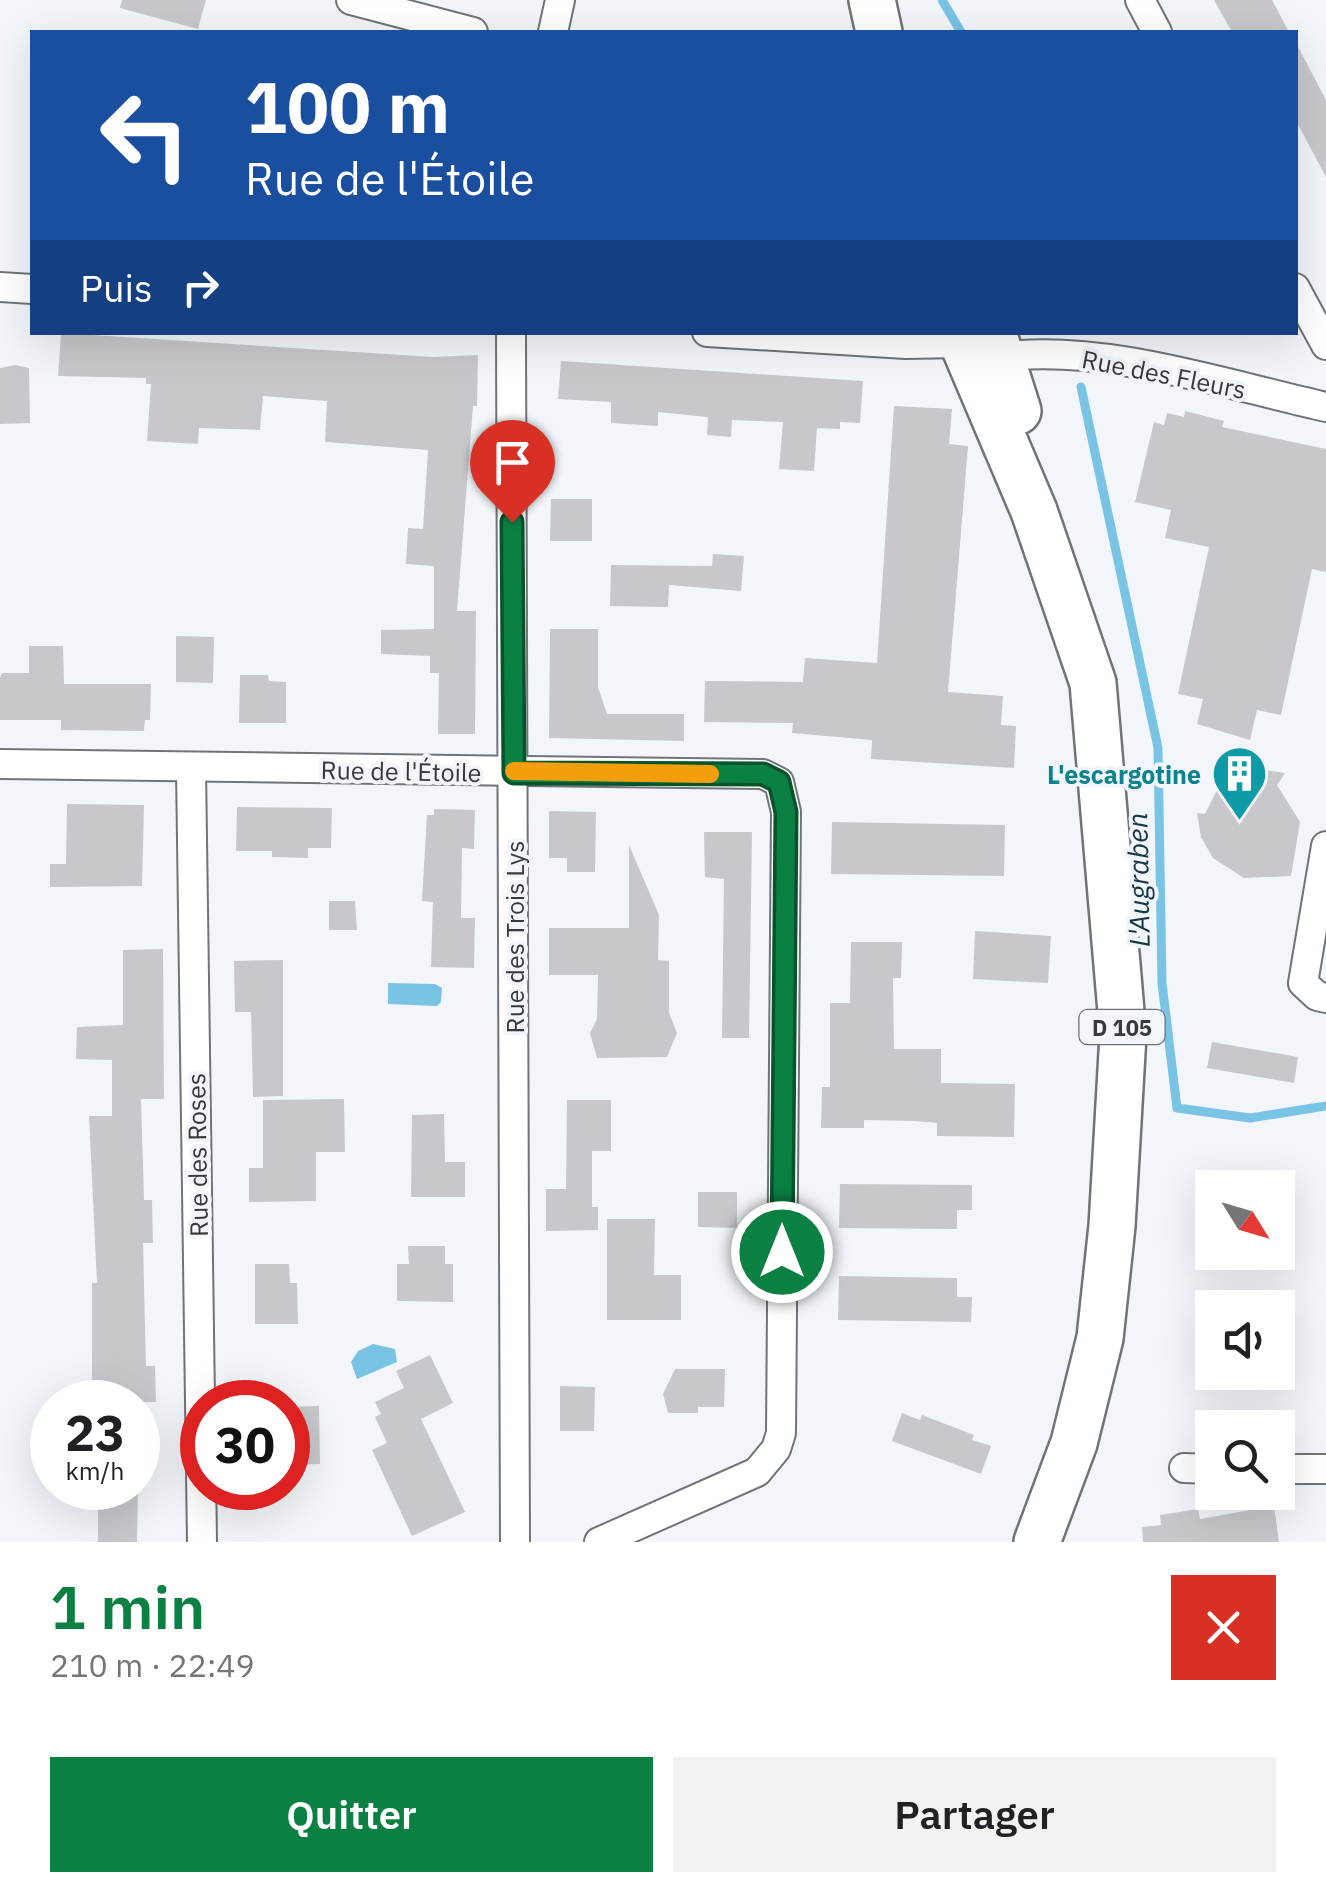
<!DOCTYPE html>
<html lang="fr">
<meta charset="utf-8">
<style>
:root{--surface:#fff;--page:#f2f2f2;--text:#202124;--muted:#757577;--accent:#0b8043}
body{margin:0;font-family:"IBM Plex Sans",sans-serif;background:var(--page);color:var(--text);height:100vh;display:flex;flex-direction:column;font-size:38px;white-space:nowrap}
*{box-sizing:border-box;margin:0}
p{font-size:32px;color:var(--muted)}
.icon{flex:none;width:55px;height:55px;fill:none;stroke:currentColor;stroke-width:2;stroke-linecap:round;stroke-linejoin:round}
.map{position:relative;height:1542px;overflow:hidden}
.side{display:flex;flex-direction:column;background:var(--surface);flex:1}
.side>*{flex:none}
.hud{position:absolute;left:30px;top:30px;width:1268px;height:305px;border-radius:0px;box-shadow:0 10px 40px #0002;background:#1a4fa0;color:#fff;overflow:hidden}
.needle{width:65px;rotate:127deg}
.controls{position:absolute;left:1195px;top:1170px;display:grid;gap:20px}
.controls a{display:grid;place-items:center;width:100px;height:100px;border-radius:0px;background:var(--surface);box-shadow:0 10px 40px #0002;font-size:50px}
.speed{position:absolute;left:30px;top:1380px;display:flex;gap:20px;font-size:50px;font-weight:700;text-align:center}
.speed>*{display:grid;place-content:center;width:130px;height:130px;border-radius:50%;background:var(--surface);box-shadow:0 10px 40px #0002;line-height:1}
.speed small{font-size:25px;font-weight:400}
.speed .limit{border:15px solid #d22;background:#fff;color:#111}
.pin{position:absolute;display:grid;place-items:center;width:85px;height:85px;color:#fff;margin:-102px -42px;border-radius:50% 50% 50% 0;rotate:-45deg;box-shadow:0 0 10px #0007}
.pin .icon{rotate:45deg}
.me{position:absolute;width:110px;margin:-55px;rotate:0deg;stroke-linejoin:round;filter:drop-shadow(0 0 8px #0008)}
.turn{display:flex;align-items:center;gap:35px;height:210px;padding:0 50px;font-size:45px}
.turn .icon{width:130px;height:130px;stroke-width:2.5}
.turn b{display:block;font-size:70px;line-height:85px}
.then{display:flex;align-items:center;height:95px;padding:0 50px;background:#0003;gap:20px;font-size:38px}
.round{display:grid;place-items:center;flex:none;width:105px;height:105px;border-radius:0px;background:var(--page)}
.summary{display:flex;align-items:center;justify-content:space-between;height:170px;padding:0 50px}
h1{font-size:60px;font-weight:600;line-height:75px;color:var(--accent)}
.action{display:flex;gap:20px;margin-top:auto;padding:20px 50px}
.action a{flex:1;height:115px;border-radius:0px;background:var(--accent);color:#fff;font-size:40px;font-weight:600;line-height:115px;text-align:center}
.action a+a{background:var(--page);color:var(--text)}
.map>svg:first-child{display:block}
.water{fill:#79c3e4}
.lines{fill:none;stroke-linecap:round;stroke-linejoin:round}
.stream{stroke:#79c3e4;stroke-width:9}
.building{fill:#c8c7cc}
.minor-casing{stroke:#707477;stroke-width:32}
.primary-casing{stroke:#707477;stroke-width:50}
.minor{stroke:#fff;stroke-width:28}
.primary{stroke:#fff;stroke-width:45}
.route-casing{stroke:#07532c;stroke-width:25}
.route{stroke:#0b8043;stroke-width:18}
.slow{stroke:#f59e0b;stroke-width:18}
.labels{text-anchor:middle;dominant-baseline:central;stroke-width:8;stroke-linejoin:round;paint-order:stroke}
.shield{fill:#f2f6fa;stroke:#6f7274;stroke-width:2.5}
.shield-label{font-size:22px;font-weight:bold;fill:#37393a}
.street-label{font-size:25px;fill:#37393a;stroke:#f2f6fa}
.culture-label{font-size:25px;font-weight:bold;fill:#0d838f;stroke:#f2f6fa;text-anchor:end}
.water-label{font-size:28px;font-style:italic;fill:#153745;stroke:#f2f6fa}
</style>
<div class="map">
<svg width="1326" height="1542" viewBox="0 0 1326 1542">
<rect width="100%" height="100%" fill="#f2f6fa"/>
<g class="water">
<polygon points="388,983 435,984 442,988 441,1002 437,1006 388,1004"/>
<polygon points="373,1344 395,1349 397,1362 357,1379 351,1362 358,1351"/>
</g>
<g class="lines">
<g class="stream">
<polyline points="942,0 961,32"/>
<polyline points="1081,387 1158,748 1162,983 1177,1108 1250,1118 1326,1106"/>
</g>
</g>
<g class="building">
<polygon points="122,0 206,0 198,29 120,8"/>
<polygon points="1214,0 1272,0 1289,32 1232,32"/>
<polygon points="1295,41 1326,100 1326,177 1295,119"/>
<polygon points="61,333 433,357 478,355 477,406 473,406 457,611 476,611 475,734 438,734 439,673 430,673 430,656 381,654 381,630 434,629 434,566 406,564 408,528 423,529 428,450 325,442 327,401 263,396 260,430 199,428 198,444 147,441 151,384 146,384 146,378 58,376"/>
<polygon points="561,361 863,381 860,423 840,422 840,429 817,428 814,471 779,469 783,422 732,420 731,437 707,435 708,417 658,412 658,426 611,423 611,402 558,399"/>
<polygon points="15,365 29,368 30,423 0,424 0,368"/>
<polygon points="894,406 952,409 949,444 968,446 948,692 1003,696 1001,725 1016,726 1014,768 871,759 872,740 792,733 793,723 704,722 705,681 803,682 805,658 877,663"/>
<polygon points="1185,411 1224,421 1222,427 1326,449 1326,572 1312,569 1281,715 1257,710 1250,740 1197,724 1203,699 1178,694 1209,547 1165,538 1171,510 1135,502 1154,422 1164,425 1167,413 1184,417"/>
<polygon points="551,499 592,499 592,541 550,541"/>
<polygon points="713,554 744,556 741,591 669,585 668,607 610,606 611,565 712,566"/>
<polygon points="550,629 598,629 598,687 607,714 684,714 684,741 549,738"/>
<polygon points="176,636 214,637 213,683 176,682"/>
<polygon points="29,646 63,646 64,684 151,684 150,720 145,720 144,731 61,730 61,720 0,720 0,678 2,673 29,673"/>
<polygon points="240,675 268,675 269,681 286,682 286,723 239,723"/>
<polygon points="1247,767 1285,773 1277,785 1300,822 1291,876 1244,878 1213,858 1201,837 1197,813 1205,814 1219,786"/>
<polygon points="67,804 144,805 142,886 50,887 50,864 66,864"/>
<polygon points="237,807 332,808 331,848 308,848 308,858 272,857 272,851 236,851"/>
<polygon points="434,809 475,810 474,849 462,848 461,918 475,918 474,968 431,967 433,902 422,901 427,815 434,815"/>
<polygon points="549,811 596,812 595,872 567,872 567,858 549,858"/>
<polygon points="832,822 1005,825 1004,876 831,874"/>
<polygon points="704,832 752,832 749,1038 722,1038 724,879 705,877"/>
<polygon points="629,845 659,915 658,960 669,961 669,1013 677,1033 667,1057 597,1058 590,1033 597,1019 598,975 549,975 549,928 629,928"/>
<polygon points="329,901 355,901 357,930 329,930"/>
<polygon points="975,931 1051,936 1048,983 973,979"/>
<polygon points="851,942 902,942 901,978 893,978 894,1049 941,1049 941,1083 1015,1084 1014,1137 937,1136 937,1123 914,1121 864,1120 864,1128 821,1128 822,1087 830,1087 830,1003 850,1003"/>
<polygon points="163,949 164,1099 141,1099 144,1200 152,1200 153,1243 143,1243 146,1366 155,1366 156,1402 92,1402 92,1283 97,1283 89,1116 112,1116 112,1060 76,1059 77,1027 123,1025 123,950"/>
<polygon points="283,960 283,1096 253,1097 251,1012 235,1012 234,961"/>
<polygon points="1212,1042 1298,1057 1294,1083 1207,1068"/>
<polygon points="344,1099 345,1152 316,1152 316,1201 249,1202 249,1168 263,1168 263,1100"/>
<polygon points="567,1100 611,1100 611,1151 592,1151 592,1207 598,1207 598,1230 546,1231 546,1189 566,1189"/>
<polygon points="444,1114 445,1162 465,1162 465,1197 411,1197 412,1115"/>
<polygon points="840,1184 972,1185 972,1210 957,1210 957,1229 839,1228"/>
<polygon points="698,1192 737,1192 737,1228 698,1227"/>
<polygon points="607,1219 655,1219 654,1275 681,1275 681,1320 607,1320"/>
<polygon points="408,1246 445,1246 445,1264 453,1264 453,1302 397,1301 397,1264 409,1264"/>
<polygon points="255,1264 289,1264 290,1283 297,1283 298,1324 255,1324"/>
<polygon points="839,1276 957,1278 957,1297 972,1297 971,1322 838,1320"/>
<polygon points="430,1355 453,1403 421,1419 465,1512 412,1536 372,1450 387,1443 375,1417 381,1414 375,1402 404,1388 396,1371"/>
<polygon points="675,1369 725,1369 724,1407 698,1407 698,1413 668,1413 663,1394"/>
<polygon points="560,1386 595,1387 594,1431 560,1431"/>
<polygon points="319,1406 320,1464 288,1465 288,1407"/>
<polygon points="902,1413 920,1420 922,1415 974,1435 972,1440 991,1446 981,1474 892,1441"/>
<polygon points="98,1488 138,1488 137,1542 98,1542"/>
<polygon points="1274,1506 1279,1542 1143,1542 1142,1527 1161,1525 1160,1515 1198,1509 1200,1519"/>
</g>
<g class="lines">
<defs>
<g id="minor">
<polyline points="351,0 473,32"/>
<polyline points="1140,0 1157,32"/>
<polyline points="553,32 560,0"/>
<polyline points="0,287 32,289"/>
<polyline points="1295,288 1326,345"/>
<polyline points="511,332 515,1542"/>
<polyline points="707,332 906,344 961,343"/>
<path d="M 1001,357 C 1102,343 1227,385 1326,407"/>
<polyline points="0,764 763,774 779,782 786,812 781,1433 776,1449 757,1472 599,1542"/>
<polyline points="191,769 202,1542"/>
<polyline points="1326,846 1303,983 1317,996 1326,998"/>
<polyline points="1184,1468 1212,1469"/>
<polyline points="1278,1469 1326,1469"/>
</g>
<g id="primary">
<polyline points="872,0 879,32"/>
<polyline points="958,332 1034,511 1093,683 1123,1035 1112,1226 1100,1338 1074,1443 1037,1542"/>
<polyline points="993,332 1018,411"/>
</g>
</defs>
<use href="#minor" class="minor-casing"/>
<use href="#primary" class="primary-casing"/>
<use href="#minor" class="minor"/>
<use href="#primary" class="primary"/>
</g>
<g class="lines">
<defs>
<polyline id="route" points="512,522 514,773 763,774 779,782 786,812 782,1252"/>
</defs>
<use href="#route" class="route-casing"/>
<use href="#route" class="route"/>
<polyline class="slow" points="514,771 710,774"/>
</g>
<defs>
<symbol id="building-pin" viewBox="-11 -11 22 30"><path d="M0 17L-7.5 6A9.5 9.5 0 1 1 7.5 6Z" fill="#0f9aa8" stroke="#f2f6fa"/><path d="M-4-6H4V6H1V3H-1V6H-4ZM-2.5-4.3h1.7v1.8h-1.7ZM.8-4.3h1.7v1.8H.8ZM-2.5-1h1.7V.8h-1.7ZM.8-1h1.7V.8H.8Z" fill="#fff"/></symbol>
</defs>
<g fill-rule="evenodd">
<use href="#building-pin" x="1208" y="742" width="63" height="86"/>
</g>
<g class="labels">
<rect class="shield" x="1079.5" y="1010" width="85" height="34" rx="8"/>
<g class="shield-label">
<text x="1122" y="1027">D 105</text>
</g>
<g class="street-label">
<text transform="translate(1164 374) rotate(11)">Rue des Fleurs</text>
<text transform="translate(401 771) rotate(1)">Rue de l'Étoile</text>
<text transform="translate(514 937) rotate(-90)">Rue des Trois Lys</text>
<text transform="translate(197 1155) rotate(-91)">Rue des Roses</text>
</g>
<g class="culture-label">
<text x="1201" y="774">L'escargotine</text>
</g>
<g class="water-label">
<text transform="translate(1138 880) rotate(-91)">L'Augraben</text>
</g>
</g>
</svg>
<div class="controls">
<a><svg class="needle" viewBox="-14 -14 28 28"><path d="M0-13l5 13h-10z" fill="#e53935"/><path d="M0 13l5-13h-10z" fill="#757577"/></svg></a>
<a><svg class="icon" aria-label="sound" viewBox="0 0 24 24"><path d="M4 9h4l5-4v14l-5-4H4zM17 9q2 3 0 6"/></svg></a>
<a><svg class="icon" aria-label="search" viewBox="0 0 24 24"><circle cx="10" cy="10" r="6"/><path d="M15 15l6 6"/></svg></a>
</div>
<div class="speed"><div>23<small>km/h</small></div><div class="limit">30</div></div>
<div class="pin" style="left:512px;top:522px;background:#d93025"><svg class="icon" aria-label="arrive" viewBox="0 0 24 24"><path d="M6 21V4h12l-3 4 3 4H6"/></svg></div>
<svg class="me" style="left:782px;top:1252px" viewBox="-20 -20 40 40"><circle r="17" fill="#0b8043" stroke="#fff" stroke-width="3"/><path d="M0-11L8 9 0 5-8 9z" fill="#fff"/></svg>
<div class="hud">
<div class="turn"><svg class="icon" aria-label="left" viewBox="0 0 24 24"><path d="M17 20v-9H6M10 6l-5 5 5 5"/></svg><div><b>100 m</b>Rue de l'Étoile</div></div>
<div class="then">Puis<svg class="icon" aria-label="right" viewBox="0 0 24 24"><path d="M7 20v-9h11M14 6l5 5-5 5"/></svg></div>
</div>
</div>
<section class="side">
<div class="summary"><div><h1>1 min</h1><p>210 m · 22:49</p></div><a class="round" style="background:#d93025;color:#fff"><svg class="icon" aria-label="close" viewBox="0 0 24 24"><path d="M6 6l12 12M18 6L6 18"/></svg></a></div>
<div class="action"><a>Quitter</a><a>Partager</a></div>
</section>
